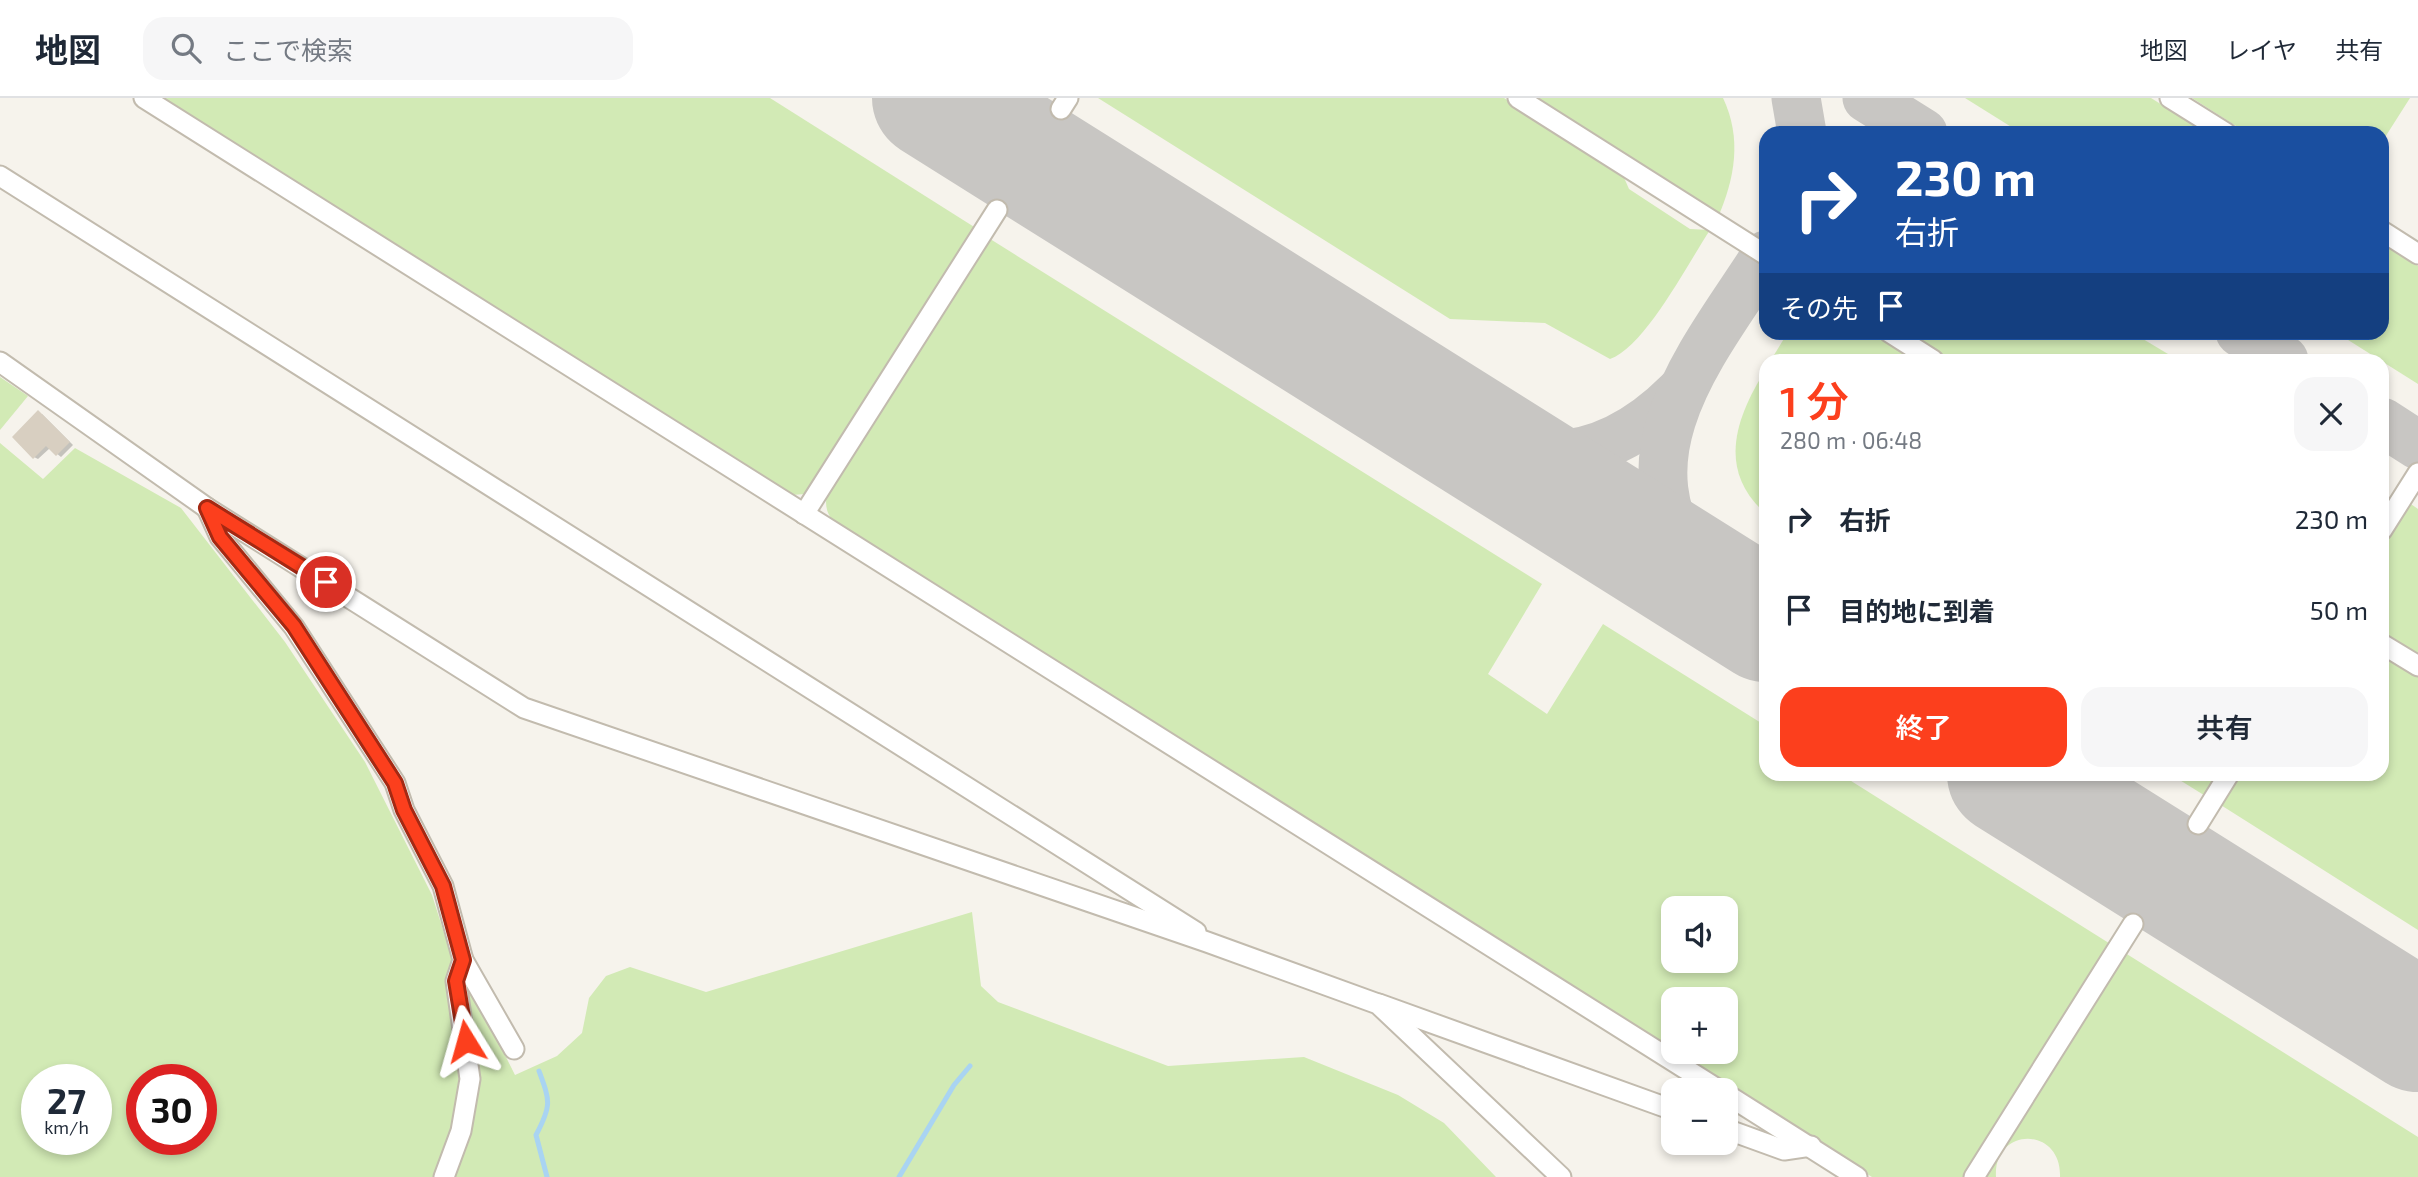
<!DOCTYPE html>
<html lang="ja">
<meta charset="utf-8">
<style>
:root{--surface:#fff;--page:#f6f6f7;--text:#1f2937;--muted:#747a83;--line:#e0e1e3;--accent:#fc3f1d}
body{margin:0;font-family:"Exo 2","Noto Sans JP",sans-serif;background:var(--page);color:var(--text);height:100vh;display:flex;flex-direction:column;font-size:26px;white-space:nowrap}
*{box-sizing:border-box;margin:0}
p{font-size:23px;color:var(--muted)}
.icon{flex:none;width:38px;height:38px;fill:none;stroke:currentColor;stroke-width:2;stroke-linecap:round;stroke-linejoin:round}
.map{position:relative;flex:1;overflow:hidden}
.details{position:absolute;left:1759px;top:256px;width:630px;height:427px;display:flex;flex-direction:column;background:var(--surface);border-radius:21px;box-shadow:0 4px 10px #0003}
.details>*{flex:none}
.banner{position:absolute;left:1759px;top:28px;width:630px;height:214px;border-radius:21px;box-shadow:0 4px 10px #0003;background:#1a4fa0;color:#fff;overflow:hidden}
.buttons{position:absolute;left:1661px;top:798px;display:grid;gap:14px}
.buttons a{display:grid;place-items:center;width:77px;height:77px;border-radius:14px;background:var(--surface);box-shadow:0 4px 10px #0003;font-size:35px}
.speed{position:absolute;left:21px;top:966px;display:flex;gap:14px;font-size:35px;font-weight:700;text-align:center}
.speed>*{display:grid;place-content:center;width:91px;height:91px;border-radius:50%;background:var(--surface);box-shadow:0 4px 10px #0003;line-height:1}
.speed small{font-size:18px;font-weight:400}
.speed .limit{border:10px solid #d22;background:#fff;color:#111}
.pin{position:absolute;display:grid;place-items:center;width:60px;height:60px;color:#fff;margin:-30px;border:4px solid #fff;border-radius:50%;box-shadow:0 2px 7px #0007}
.me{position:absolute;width:77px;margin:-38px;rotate:352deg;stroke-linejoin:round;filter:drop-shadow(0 0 5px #0008)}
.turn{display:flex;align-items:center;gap:24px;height:147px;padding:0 21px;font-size:32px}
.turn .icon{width:91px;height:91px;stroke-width:2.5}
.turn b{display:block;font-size:49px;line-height:60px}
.then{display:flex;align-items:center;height:66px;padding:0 21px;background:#0003;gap:14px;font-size:26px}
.round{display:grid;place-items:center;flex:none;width:74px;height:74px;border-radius:21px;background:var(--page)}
.summary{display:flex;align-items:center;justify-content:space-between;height:119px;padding:0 21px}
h1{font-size:42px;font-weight:600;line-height:52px;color:var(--accent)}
.cta{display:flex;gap:14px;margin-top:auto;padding:14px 21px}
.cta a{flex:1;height:80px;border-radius:21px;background:var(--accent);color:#fff;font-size:28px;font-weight:600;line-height:80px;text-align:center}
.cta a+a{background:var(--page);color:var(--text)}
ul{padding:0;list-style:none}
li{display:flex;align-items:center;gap:21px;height:91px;padding:0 21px}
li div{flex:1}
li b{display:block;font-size:26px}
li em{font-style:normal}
header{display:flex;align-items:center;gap:42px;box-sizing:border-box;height:98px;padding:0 35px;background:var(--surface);border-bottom:2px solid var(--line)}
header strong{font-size:33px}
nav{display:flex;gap:38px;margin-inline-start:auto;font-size:24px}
.search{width:490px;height:63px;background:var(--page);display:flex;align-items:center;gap:18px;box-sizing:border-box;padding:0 24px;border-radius:21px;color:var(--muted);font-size:26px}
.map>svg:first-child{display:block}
.green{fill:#d2eab5;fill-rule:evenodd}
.shadow{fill:#0003}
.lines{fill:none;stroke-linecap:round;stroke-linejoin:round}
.stream{stroke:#a9d4f2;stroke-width:5}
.taxiway{stroke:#c8c6c3;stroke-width:49}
.runway{stroke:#c8c6c3;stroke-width:122}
.building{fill:#d8cfc1}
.minor-casing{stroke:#c2bbae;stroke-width:23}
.minor{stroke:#fff;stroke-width:19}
.route-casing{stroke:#a42913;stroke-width:18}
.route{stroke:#fc3f1d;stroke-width:12}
</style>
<header>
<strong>地図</strong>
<div class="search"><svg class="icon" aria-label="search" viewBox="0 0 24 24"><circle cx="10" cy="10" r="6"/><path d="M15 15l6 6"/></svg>ここで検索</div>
<nav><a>地図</a><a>レイヤ</a><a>共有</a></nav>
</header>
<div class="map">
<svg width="2418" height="1079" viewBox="0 0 2418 1079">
<rect width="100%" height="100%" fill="#f6f3ec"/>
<g class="green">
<polygon points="157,0 770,0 979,132 815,388 805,396 792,397"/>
<path d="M 1098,0 L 1504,0 L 1613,68 L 1622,75 L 1629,91 L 1690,131 L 1710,132 C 1688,165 1645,249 1610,261 L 1545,225 L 1450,221 Z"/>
<path d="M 1530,0 L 1723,0 C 1742,40 1735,80 1718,119 Z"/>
<polygon points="1965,0 2151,0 2207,35 2021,35"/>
<polygon points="2192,0 2410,0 2382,44 2382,35 2247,35"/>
<path d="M 987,139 L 1542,486 L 1488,576 L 1547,616 L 1603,526 L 1766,628 L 1766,676 L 1840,676 L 2112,847 L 1966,1079 L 1872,1079 L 840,430 C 828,419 824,411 827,395 ZM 1673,810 L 1726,810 L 1726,863 L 1673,863 ZM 1673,901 L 1726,901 L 1726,954 L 1673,954 Z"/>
<polygon points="2382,145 2418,168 2418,286 2337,235 2382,234"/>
<polygon points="1788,234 1872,235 1917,262 1771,262"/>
<polygon points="1902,235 2133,235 2178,262 1946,262"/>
<path d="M 1766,271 L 1766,416 C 1716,372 1736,319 1766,271 Z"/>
<polygon points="0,279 28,298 0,332"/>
<path d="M 0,345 L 43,381 L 75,350 L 181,410 L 285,544 L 365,664 L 432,797 L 445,838 L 515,977 L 557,958 L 582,935 L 589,900 L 606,878 L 630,869 L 706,894 L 972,814 L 981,888 L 998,904 L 1168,968 L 1304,959 L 1398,997 L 1444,1025 L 1496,1079 L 0,1079 ZM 37,982 L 96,982 L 96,1041 L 37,1041 ZM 142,982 L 201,982 L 201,1041 L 142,1041 Z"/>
<polygon points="2405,402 2418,411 2418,561 2382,538 2382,439"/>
<polygon points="2382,552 2418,575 2418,832 2216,704 2233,676 2382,676"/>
<polygon points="2170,676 2222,676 2207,699"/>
<path d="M 2122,853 L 2418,1039 L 2418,1079 L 2060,1079 C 2062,1028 1993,1028 1996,1079 L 1979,1079 Z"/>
</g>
<polygon class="shadow" points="42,316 73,347 61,359 50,350 38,361 34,359"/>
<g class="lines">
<g class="stream">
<path d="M 539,973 C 550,1003 552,1007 536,1037 L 547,1079"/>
<polyline points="899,1079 954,987 970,968"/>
</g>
<g class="taxiway">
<polyline points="1796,0 1802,35"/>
<polyline points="1867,0 1923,35"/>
<polyline points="2240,234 2284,262"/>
<path d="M 1448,324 C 1470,334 1494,349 1518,354 C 1581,367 1636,338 1679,295"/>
<polyline points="2382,324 2418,347"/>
<path d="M 1737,505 C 1721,491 1704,478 1691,461 C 1616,352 1708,248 1766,157"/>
</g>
<g class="runway">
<polyline points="933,0 1766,523"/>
<polyline points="2008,676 2418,933"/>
</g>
</g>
<polygon class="building" points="38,312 70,344 56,358 46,348 33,361 12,339"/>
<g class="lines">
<defs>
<g id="minor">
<polyline points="144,0 1719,992"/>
<polyline points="1518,0 1766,157"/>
<polyline points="2170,0 2226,35"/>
<polyline points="1061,11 1068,0"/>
<polyline points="0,78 1196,834"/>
<polyline points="2382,133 2418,156"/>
<polyline points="1889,234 1933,262"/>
<polyline points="0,264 207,410 524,610 1207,844 1378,906 1561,1079"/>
<polyline points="207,410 220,439 294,529 395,685 404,712 443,788 463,862 514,951"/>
<polyline points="804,416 997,112"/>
<polyline points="2382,432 2418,375"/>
<polyline points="2382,546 2418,568"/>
<polyline points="2198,726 2229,676"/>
<polyline points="1379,906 1673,1012"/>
<polyline points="1726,996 1857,1079"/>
<polyline points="1726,1031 1784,1052 1811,1048"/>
<polyline points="444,1079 461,1033 470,981 456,883 463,862"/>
<polyline points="1974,1079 2133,826"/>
</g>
</defs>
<use href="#minor" class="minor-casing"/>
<use href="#minor" class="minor"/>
</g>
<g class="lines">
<defs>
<polyline id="route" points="326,484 207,410 220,439 294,528 395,685 404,712 443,788 463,862 456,883 466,943"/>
</defs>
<use href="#route" class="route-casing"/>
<use href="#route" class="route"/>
</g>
</svg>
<div class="buttons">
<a><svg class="icon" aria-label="sound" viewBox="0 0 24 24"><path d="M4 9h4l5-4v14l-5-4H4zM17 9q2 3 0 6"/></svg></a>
<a>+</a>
<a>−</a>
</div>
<div class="speed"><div>27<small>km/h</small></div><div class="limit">30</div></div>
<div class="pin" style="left:326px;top:484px;background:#d93025"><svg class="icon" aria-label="arrive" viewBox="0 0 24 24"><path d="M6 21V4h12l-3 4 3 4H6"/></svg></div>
<svg class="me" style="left:466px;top:943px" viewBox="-20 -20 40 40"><path d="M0-17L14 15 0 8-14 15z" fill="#fc3f1d" stroke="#fff" stroke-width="4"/></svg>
<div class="banner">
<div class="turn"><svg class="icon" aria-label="right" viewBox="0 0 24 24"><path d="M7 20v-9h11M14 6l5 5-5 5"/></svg><div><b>230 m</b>右折</div></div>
<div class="then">その先<svg class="icon" aria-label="arrive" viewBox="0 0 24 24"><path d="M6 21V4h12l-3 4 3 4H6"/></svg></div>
</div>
<section class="details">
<div class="summary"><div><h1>1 分</h1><p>280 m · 06:48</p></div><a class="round"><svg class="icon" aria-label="close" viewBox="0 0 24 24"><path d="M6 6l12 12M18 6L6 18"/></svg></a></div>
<ul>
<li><svg class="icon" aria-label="right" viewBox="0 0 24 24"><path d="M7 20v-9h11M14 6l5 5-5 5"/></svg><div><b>右折</b></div><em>230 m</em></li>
<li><svg class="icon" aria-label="arrive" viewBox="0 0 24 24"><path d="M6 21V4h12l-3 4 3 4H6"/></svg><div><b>目的地に到着</b></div><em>50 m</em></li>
</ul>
<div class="cta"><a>終了</a><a>共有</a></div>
</section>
</div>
